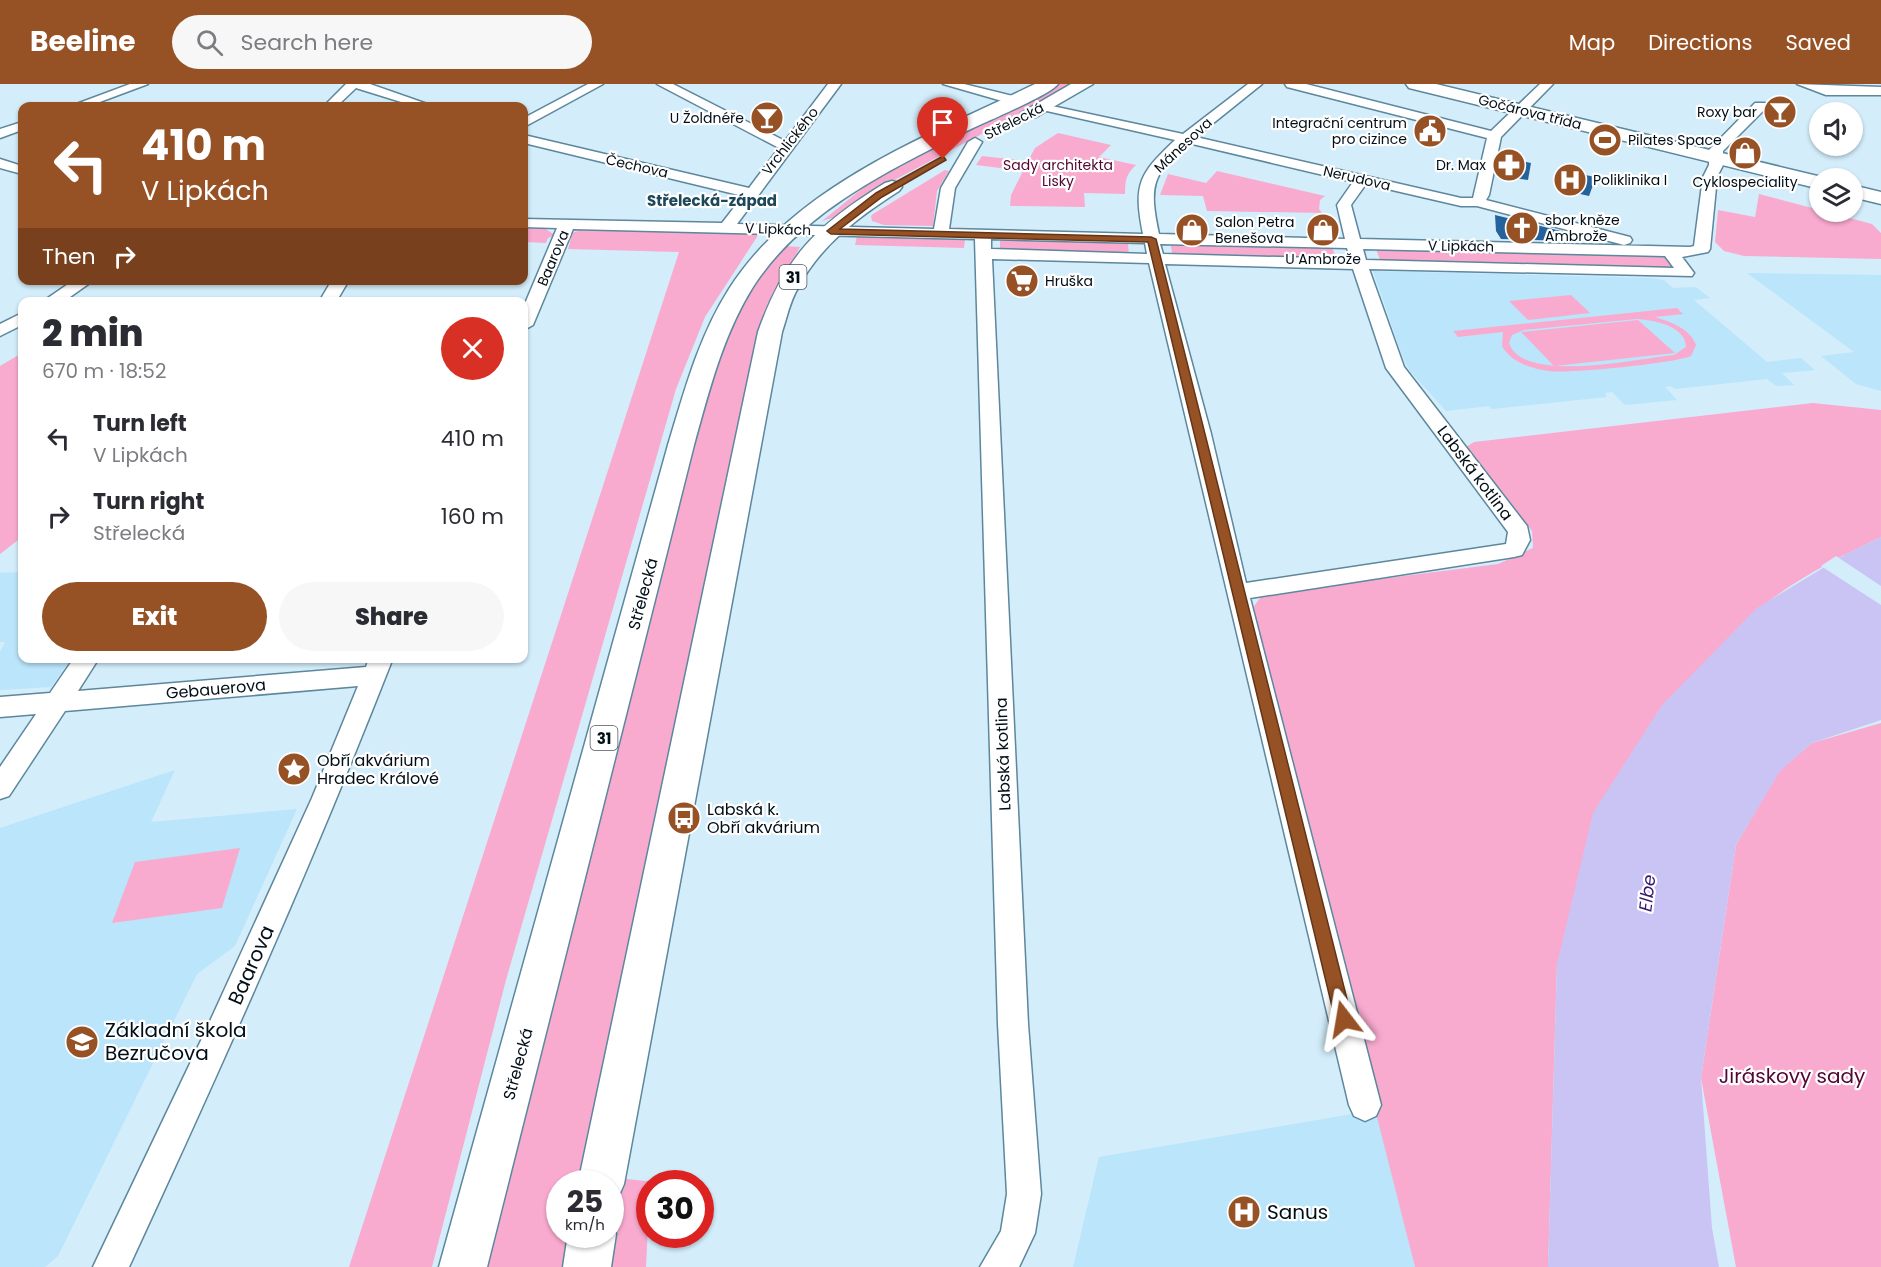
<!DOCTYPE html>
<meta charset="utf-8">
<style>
:root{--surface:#fff;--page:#f7f7f7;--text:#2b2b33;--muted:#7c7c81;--accent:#965125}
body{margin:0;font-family:Poppins,sans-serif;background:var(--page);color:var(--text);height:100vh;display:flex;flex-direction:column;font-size:22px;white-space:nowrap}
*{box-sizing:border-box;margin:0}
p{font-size:20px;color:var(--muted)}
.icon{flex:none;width:33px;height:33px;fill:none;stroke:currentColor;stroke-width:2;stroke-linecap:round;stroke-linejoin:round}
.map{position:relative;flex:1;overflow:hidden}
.panel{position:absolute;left:18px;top:213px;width:510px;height:366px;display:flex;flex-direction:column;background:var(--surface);border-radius:12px;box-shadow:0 2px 4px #0004}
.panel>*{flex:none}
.banner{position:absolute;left:18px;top:18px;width:510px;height:183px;border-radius:12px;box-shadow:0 2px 4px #0004;background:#965125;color:#fff;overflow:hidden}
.buttons{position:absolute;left:1809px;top:18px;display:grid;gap:12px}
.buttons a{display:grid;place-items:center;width:54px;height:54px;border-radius:50%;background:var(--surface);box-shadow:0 2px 4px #0004;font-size:30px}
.speed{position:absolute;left:546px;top:1086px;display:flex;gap:12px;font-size:30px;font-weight:700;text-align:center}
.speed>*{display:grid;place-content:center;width:78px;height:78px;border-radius:50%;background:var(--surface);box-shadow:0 2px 4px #0004;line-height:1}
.speed small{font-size:15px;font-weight:400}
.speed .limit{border:9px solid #d22;background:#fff;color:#111}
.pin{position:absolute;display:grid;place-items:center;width:51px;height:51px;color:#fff;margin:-62px -26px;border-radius:50% 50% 50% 0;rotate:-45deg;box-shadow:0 0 6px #0007}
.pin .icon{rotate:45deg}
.me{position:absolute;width:66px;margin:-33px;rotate:346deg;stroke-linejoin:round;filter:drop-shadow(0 0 4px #0008)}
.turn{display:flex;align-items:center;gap:21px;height:126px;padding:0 24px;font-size:27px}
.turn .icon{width:78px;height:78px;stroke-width:2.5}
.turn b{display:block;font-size:42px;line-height:51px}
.then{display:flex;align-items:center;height:57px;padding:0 24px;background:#0003;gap:12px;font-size:22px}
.round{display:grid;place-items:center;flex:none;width:63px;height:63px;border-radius:32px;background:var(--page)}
.overview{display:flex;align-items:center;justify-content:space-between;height:102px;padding:0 24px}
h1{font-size:36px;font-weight:800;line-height:45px}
.cta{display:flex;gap:12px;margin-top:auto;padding:12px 24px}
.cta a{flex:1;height:69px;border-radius:36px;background:var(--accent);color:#fff;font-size:24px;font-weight:800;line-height:69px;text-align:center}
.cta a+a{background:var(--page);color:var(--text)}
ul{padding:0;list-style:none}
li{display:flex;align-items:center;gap:18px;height:78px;padding:0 24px}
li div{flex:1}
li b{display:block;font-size:22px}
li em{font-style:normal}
header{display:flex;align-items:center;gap:36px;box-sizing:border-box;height:84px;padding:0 30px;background:var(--accent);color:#fff}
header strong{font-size:28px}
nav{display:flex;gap:33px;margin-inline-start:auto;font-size:21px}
.search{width:420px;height:54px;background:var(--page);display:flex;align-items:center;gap:15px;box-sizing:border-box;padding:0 21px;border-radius:33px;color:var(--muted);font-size:22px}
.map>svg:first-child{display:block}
.built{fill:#bae5fa}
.green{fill:#f9abcf;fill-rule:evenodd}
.water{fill:#cac4f4}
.pier{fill:#d3edfb}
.building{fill:#25629c}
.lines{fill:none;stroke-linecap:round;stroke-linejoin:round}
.street-casing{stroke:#5c879c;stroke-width:3}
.secondary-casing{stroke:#5c879c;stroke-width:3}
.primary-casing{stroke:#5c879c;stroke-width:3}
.street{fill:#fff;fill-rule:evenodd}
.secondary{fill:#fff;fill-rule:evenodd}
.primary{fill:#fff;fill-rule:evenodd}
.route{fill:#965125;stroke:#623518;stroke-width:1.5}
.labels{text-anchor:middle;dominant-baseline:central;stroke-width:4.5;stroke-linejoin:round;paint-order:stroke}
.far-street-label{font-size:14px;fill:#010e16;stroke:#fff}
.far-poi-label{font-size:14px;fill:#010e16;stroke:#fff;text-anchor:start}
.far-park-label{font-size:14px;fill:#510633;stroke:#fff}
.far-neighbourhood-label{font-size:15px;font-weight:bold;fill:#1d475a;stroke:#fff}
.shield{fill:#fff;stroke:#4d565c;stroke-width:1.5}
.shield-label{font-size:15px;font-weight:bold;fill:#010e16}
.street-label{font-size:16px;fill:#010e16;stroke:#fff}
.poi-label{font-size:16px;fill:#010e16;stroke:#fff;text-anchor:start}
.water-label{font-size:18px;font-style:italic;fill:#351872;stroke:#fff}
.near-street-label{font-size:20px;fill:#010e16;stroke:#fff}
.near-poi-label{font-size:20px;fill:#010e16;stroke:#fff;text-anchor:start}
.near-park-label{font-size:20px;fill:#510633;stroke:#fff}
</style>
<header>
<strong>Beeline</strong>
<div class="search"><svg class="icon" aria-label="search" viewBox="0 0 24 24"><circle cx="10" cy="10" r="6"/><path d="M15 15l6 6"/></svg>Search here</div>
<nav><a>Map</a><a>Directions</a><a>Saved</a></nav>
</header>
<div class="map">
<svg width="1881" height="1183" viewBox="0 0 1881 1183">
<rect width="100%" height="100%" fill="#d3edfb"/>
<g class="built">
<polygon points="1373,187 1651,194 1664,196 1673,204 1696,203 1710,214 1694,216 1767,278 1801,274 1815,286 1782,289 1794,301 1776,302 1767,295 1675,305 1671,302 1665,303 1677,316 1625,321 1612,308 1605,309 1607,313 1492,325 1489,322 1446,327 1410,287 1403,274"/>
<polygon points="1747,189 1881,191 1881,307 1856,300 1821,272 1854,268"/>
<polygon points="22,488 22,574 71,575 51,603 0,606 0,568 5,558 0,558 0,489"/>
<polygon points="175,686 151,738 297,725 235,862 197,890 58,1172 45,1183 0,1183 0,744"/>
<polygon points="1376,1026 1415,1183 1073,1183 1099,1073"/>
</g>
<g class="green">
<polygon points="1056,0 1077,0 898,94 842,131 822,137 879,91"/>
<path d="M 1058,49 L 1111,61 L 1099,73 L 1136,81 C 1126,90 1125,97 1125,110 L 1084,109 L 1085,123 L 1010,122 L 1011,111 L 1023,87 L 976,81 L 982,72 L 1028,77 L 1035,64 Z"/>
<polygon points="945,86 949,87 937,107 933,142 884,141 872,137 871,132 873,130"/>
<polygon points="1217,87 1325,112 1320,116 1319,125 1322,129 1207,127 1203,112 1160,111 1168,90 1206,99"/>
<polygon points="1759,110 1872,140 1881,149 1881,175 1744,172 1724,167 1715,158 1718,126 1755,133"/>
<polygon points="524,143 544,144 555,151 548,154 546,159 524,158"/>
<polygon points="587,145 757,150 757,153 705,233 676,305 506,896 432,1183 349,1183 679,168 568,165 571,154 567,154 574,148"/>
<polygon points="857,152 965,155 964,164 855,161"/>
<polygon points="1000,156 1128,159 1129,171 1000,167"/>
<polygon points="1170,159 1332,163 1337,176 1173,172"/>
<path d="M 784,162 L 800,163 L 766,226 L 757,263 L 581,1099 L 560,1100 L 560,1150 L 573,1151 L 568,1183 L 485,1183 L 692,358 C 716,284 729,221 784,162 Z"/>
<polygon points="1375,163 1667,170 1679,186 1381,178"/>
<polygon points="1571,211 1590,229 1528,236 1509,217"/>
<path d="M 1677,224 L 1683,230 L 1655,233 C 1670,238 1690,244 1696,261 L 1691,272 C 1676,279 1567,290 1549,287 C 1531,285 1511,278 1502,262 L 1503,248 L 1458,253 L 1453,247 ZM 1637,235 C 1654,236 1686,242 1686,263 L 1674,271 C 1640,274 1523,301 1509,259 L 1512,251 L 1524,246 Z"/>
<polygon points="1638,236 1675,269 1554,282 1521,248"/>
<polygon points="22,269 22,453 0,470 0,282"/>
<path d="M 1813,319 L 1881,326 L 1881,453 C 1831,477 1775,505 1737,546 L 1557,880 L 1548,1183 L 1415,1183 L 1249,529 L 1263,510 L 1498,480 L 1533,464 L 1532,447 L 1466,363 L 1474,358 Z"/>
<polygon points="1881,639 1881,1183 1736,1183 1701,994 1736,761 1779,687 1812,659"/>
<polygon points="240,764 222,824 112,839 135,778"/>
<polygon points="617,1094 655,1098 650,1100 646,1183 604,1183"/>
</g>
<polygon class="water" points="1881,453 1881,636 1812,659 1780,687 1736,761 1701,994 1712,1144 1719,1183 1548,1183 1557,880 1593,729 1662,621 1757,524 1846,470"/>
<polygon class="pier" points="1836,472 1881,502 1881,521 1821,482"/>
<g class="building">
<polygon points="1503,73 1531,79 1528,96 1500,92"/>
<polygon points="1574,89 1596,93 1589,112 1567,107"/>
<polygon points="1495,131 1573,150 1572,157 1501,155 1496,147"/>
</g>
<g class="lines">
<defs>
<g id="street">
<polygon points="130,0 148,0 89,22 71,22"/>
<polygon points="346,0 370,0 433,22 414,22 356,4 337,22 324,22"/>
<polygon points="588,0 603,0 524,43 524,34"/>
<path d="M 657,0 L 673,0 L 785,57 L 828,0 L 841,0 L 737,140 L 934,145 L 941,104 L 968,58 L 975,54 L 982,58 L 955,104 L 949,145 L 1143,150 C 1133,100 1139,90 1175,56 L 1038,25 L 1038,19 L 1183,50 L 1248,0 L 1262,0 L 1196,53 L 1461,114 L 1473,114 L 1487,54 L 1287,3 L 1285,0 L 1306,0 L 1491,47 L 1540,0 L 1553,0 L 1501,53 L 1489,111 L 1486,116 L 1630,153 L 1632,156 L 1630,159 L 1624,161 L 1477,122 L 1461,122 L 1366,100 L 1351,121 L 1360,155 L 1690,163 L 1694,162 L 1703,93 L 1709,81 L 1709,66 L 1755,19 L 1765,19 L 1765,25 L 1723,67 L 1723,81 L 1717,93 L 1710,165 L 1708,168 L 1682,173 L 1694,189 L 1692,192 L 1369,185 L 1404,283 L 1527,442 L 1530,456 L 1522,471 L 1514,473 L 1250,514 L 1381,1021 L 1376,1032 L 1365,1037 L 1354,1032 L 1349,1021 L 1149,179 L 992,175 L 1028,940 L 1041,1110 L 1035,1149 L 1019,1183 L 980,1183 L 1001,1147 L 1007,1110 L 998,940 L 975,155 L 573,145 L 533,241 L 524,246 L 524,222 L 557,144 L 524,143 L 524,135 L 722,139 L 743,112 L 524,59 L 524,51 L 749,104 L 779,64 ZM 1188,59 L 1353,98 L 1337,121 L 1345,155 L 1159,150 C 1149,103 1151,91 1188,59 ZM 991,155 L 1145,159 L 1147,170 L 991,165 ZM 1160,160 L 1347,164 L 1350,175 L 1163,170 ZM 1363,165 L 1665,172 L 1674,184 L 1366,176 ZM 1165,180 L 1353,185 L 1386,284 L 1508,448 L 1506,460 L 1246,499 L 1211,350 Z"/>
<polygon points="943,0 964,0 1021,14 1022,17 1016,21"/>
<polygon points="1797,0 1881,3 1881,11 1826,11"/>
<polygon points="22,38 22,46 0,54 0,45"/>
<polygon points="0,75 22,82 22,90 0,84"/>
<polygon points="74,196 94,196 63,218 42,218"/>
<polygon points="332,196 349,196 336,218 319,218"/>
<polygon points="22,229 22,241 0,252 0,240"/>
<path d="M 74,574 L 99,574 L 78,607 L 366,583 L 369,574 L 393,574 C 312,781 222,982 129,1183 L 93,1183 L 206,946 L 312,714 L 358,602 L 65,627 L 9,712 L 0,715 L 0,683 L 36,630 L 0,633 L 0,613 L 50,609 Z"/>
</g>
<g id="secondary">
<polygon points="1406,0 1436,0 1826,94 1820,94 1820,105 1409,4"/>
<polygon points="1852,101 1881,108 1881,120 1852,113"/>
</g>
<g id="primary">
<path d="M 1035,0 L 1058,0 C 1049,12 982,39 965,48 C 889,86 800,129 753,203 C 723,251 709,307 694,361 L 487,1183 L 439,1183 L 668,361 C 684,308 699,252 729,205 C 796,100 928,52 1035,0 Z"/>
<polygon points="1071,0 1093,0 1036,33 1030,34 1021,29"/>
<path d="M 892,97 L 899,99 L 902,103 L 899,107 C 860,132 820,161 798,204 C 790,217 787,233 782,248 L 624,1100 L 617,1116 L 610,1119 L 610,1100 L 578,1100 L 758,248 C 785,172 817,141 885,99 Z"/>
<polygon points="610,1137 616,1150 611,1183 563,1183 568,1150 610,1150"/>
</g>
</defs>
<use href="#street" class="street-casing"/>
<use href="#secondary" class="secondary-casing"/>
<use href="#primary" class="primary-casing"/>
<use href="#street" class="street"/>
<use href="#secondary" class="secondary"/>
<use href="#primary" class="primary"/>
</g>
<polygon class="route" points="943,72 946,76 882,113 840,145 1151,153 1156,155 1352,935 1350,941 1344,944 1338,941 1335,935 1148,158 831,150 827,147 876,109"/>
<defs>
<symbol id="bar-disc" viewBox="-11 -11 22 22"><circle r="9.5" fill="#965125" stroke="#fff"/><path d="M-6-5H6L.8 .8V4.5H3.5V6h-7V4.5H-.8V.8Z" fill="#fff"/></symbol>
<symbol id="civic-disc" viewBox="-11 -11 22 22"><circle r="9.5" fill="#965125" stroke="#fff"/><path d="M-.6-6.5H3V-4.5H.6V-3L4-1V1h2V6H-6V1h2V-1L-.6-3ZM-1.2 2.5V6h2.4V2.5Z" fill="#fff"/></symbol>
<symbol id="stadium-disc" viewBox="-11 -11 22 22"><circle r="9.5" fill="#965125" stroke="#fff"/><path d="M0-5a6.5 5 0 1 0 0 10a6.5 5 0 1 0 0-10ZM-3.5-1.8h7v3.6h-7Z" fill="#fff"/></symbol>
<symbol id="shop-disc" viewBox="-11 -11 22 22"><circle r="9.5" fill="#965125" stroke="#fff"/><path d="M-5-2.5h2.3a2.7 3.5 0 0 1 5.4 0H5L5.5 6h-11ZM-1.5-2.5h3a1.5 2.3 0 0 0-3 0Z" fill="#fff"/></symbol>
<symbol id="pharmacy-disc" viewBox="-11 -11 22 22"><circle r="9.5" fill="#965125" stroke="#fff"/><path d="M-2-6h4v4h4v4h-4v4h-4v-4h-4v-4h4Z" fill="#fff"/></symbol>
<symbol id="hospital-disc" viewBox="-11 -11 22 22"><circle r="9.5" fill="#965125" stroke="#fff"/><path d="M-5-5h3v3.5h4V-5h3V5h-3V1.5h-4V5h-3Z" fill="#fff"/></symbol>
<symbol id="church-disc" viewBox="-11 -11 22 22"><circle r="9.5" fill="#965125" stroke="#fff"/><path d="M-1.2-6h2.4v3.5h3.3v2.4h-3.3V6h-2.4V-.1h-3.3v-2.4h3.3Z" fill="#fff"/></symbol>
<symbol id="supermarket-disc" viewBox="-11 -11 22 22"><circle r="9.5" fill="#965125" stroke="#fff"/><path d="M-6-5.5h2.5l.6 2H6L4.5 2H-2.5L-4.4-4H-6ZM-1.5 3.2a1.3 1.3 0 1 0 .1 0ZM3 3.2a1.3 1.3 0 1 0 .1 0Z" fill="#fff"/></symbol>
<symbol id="sight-disc" viewBox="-11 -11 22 22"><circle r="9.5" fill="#965125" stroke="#fff"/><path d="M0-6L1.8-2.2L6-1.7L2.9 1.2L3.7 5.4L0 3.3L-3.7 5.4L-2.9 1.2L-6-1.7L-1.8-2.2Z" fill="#fff"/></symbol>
<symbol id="bus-disc" viewBox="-11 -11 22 22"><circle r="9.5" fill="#965125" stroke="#fff"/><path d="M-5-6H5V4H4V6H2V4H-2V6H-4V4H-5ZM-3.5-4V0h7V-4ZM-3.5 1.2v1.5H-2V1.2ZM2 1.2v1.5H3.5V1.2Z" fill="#fff"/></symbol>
<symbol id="school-disc" viewBox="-11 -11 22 22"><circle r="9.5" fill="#965125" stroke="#fff"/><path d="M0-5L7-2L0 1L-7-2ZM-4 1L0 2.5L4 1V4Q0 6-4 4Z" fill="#fff"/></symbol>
</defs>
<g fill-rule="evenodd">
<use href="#bar-disc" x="1761" y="9" width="38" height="38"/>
<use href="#bar-disc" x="748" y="15" width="38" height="38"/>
<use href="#civic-disc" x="1411" y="28" width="38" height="38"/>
<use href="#stadium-disc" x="1586" y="37" width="38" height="38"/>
<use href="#shop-disc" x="1726" y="50" width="38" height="38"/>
<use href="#pharmacy-disc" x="1490" y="62" width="38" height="38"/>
<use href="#hospital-disc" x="1551" y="77" width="38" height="38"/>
<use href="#church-disc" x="1503" y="125" width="38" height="38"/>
<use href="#shop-disc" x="1173" y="127" width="38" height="38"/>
<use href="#shop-disc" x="1304" y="127" width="38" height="38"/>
<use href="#supermarket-disc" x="1003" y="178" width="38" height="38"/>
<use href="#sight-disc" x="275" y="666" width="38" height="38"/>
<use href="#bus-disc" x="665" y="715" width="38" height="38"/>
<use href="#school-disc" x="63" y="939" width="38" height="38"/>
<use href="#hospital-disc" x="1225" y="1109" width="38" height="38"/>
</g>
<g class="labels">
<g class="far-street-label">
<text transform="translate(1530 28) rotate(14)">Gočárova třída</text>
<text transform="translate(1014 37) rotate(-27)">Střelecká</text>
<text transform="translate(790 57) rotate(-52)">Vrchlického</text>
<text transform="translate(1183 61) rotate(-43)">Mánesova</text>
<text transform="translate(637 82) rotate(13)">Čechova</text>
<text transform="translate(1357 94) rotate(13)">Nerudova</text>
<text transform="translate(778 145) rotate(2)">V Lipkách</text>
<text transform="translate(1461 162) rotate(1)">V Lipkách</text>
<text transform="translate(553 174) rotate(-67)">Baarova</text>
</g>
<g class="far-poi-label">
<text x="1757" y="28" text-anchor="end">Roxy bar</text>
<text x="744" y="34" text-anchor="end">U Žoldnéře</text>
<text x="1407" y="39" text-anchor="end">Integrační centrum<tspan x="1407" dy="16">pro cizince</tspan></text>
<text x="1628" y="56">Pilates Space</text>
<text x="1486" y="81" text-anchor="end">Dr. Max</text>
<text x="1593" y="96">Poliklinika I</text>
<text x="1745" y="98" text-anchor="middle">Cyklospeciality</text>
<text x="1545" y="136">sbor kněze<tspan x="1545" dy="16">Ambrože</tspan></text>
<text x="1215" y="138">Salon Petra<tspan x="1215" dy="16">Benešova</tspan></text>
<text x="1323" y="175" text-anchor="middle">U Ambrože</text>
<text x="1045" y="197">Hruška</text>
</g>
<g class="far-park-label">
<text x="1058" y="81">Sady architekta<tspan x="1058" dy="16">Lisky</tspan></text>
</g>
<g class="far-neighbourhood-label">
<text x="712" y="116">Střelecká-západ</text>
</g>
<g class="shield">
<rect x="779.5" y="181" width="27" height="24" rx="4.5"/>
<rect x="590.5" y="642" width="27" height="24" rx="4.5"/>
</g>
<g class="shield-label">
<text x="793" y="193">31</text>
<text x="604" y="654">31</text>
</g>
<g class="street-label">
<text transform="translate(1475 389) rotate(53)">Labská kotlina</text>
<text transform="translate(643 510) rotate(-75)">Střelecká</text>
<text transform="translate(216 605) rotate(-5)">Gebauerova</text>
<text transform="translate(1003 670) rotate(-92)">Labská kotlina</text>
<text transform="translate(518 980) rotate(-75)">Střelecká</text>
</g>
<g class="poi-label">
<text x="317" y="676">Obří akvárium<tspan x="317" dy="18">Hradec Králové</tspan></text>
<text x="707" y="725">Labská k.<tspan x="707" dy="18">Obří akvárium</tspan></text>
</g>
<g class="water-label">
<text transform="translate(1647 809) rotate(-83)">Elbe</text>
</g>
<g class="near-street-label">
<text transform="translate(251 881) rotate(-66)">Baarova</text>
</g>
<g class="near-poi-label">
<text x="105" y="946">Základní škola<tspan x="105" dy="23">Bezručova</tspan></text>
<text x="1267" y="1128">Sanus</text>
</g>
<g class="near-park-label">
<text x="1792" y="992">Jiráskovy sady</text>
</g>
</g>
</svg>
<div class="buttons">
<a><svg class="icon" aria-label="sound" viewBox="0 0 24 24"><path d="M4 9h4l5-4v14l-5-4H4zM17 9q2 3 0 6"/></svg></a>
<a><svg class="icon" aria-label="layers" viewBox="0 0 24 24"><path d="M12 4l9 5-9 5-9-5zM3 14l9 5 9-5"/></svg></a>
</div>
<div class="speed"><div>25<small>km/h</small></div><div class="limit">30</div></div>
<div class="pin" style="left:943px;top:75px;background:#d93025"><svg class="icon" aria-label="arrive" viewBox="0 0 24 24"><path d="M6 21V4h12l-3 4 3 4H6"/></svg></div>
<svg class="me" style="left:1344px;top:935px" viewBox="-20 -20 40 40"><path d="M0-17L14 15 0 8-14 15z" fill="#965125" stroke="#fff" stroke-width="4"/></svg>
<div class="banner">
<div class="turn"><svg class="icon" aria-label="left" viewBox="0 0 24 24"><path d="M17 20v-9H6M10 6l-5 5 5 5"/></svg><div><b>410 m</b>V Lipkách</div></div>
<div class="then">Then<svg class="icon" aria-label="right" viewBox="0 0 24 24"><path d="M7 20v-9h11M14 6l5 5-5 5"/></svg></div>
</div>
<section class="panel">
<div class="overview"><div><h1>2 min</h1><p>670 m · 18:52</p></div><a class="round" style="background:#d93025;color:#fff"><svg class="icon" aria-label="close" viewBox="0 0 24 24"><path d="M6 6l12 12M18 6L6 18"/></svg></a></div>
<ul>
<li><svg class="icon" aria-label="left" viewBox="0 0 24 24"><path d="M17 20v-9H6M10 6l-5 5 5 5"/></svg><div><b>Turn left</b><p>V Lipkách</p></div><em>410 m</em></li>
<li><svg class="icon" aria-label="right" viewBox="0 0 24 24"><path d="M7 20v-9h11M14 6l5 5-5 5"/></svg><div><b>Turn right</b><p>Střelecká</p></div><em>160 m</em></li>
</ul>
<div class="cta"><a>Exit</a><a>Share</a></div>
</section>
</div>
